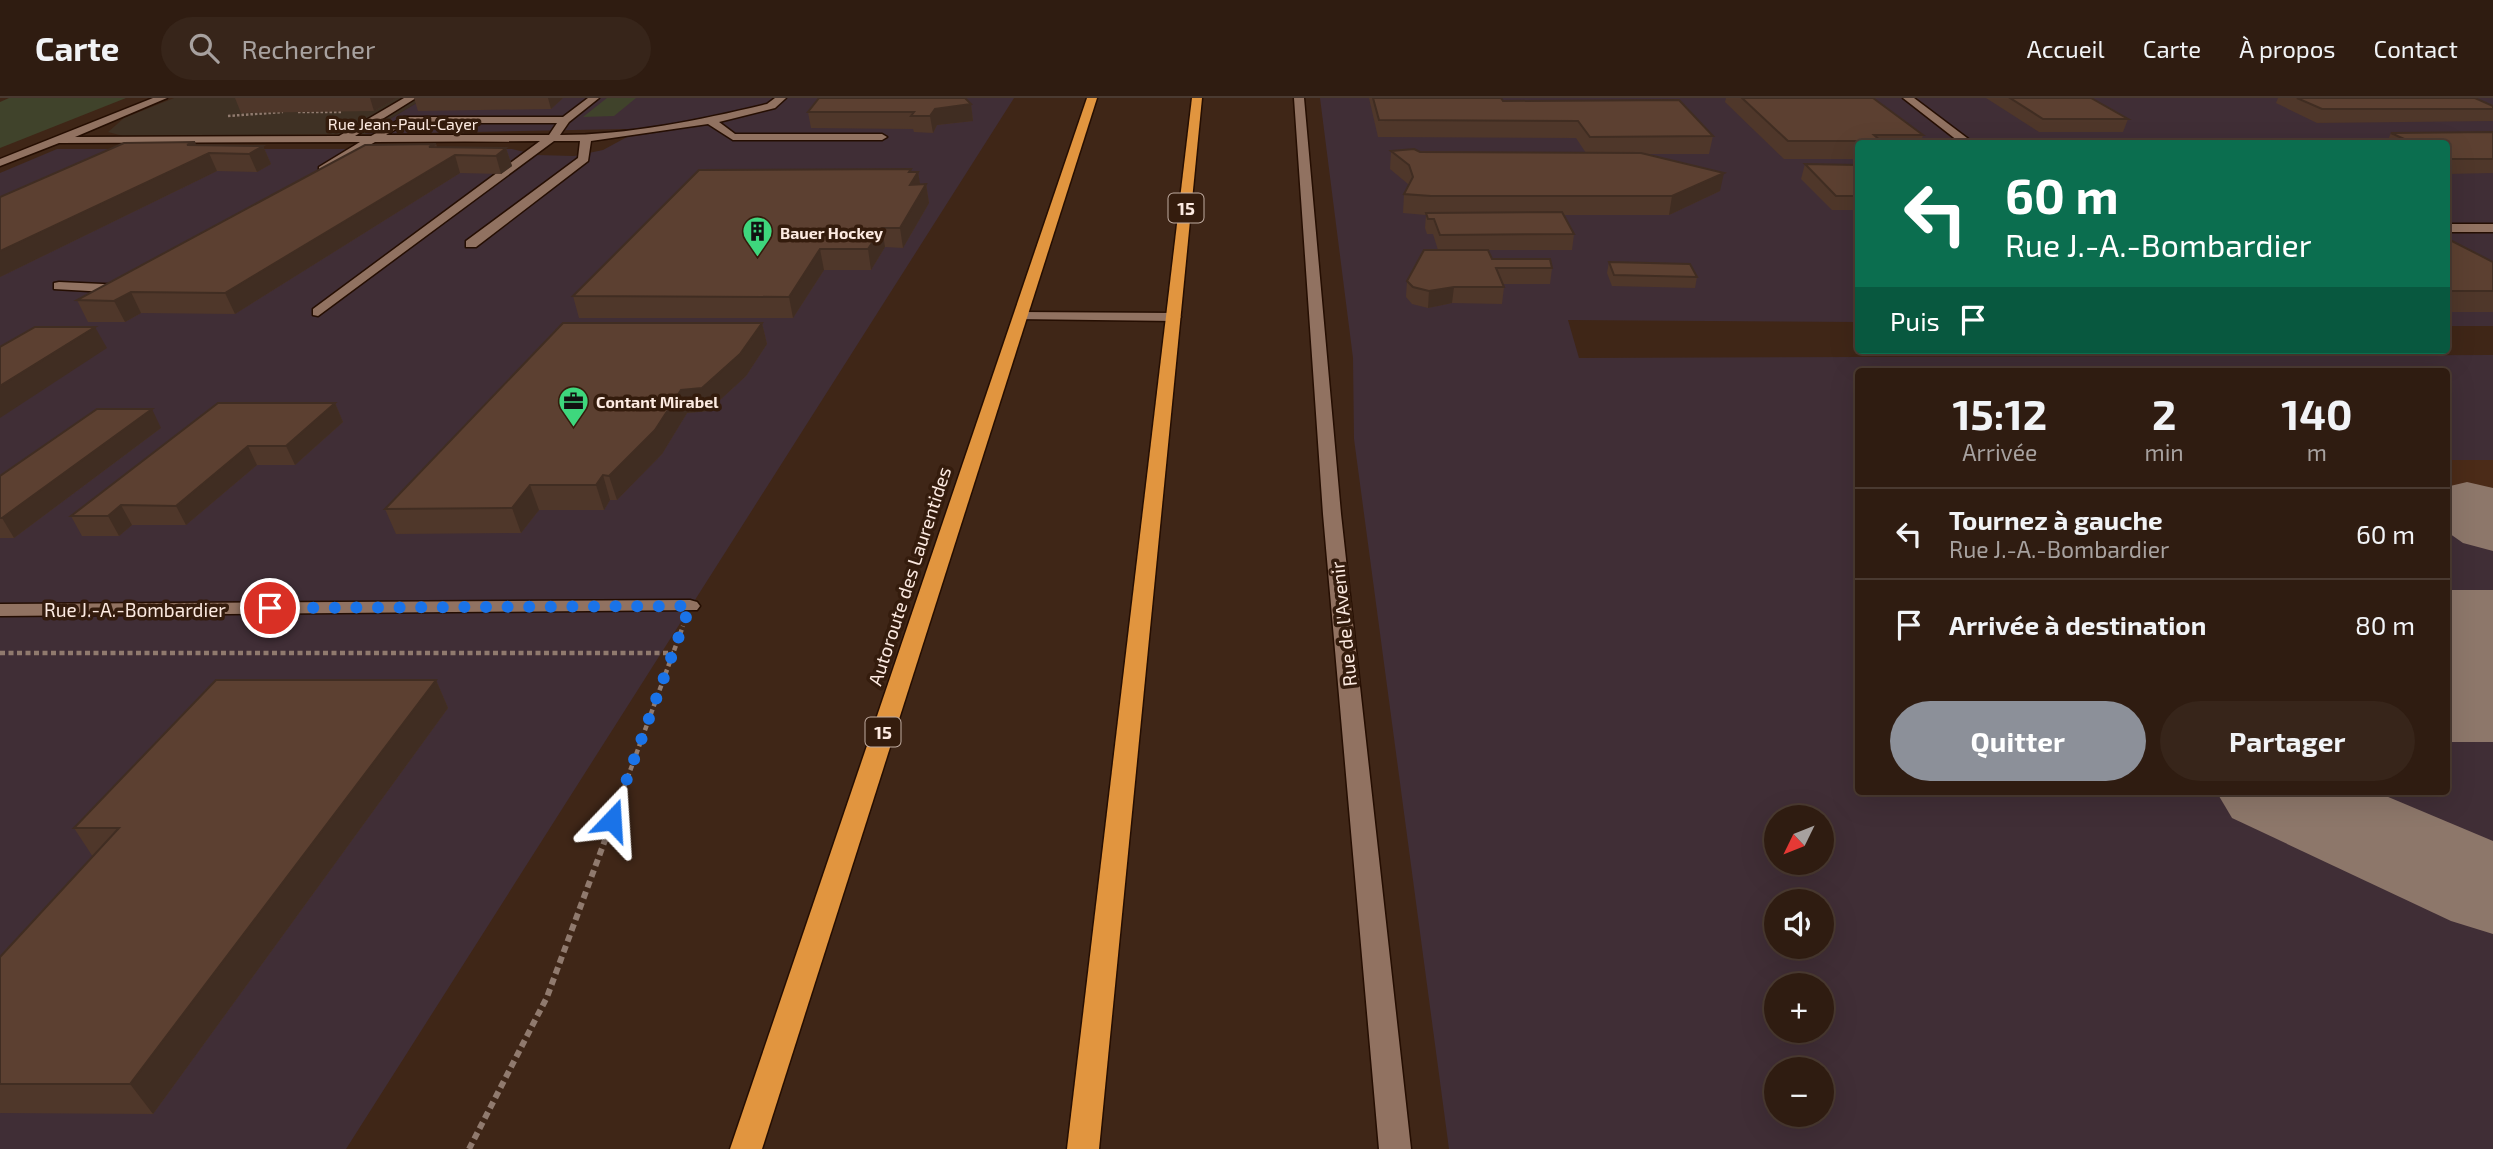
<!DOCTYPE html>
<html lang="fr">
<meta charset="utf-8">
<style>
:root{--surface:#2f1c11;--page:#37251a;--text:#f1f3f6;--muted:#a7a19f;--line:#4a3a31;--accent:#8c9099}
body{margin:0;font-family:"Exo 2",sans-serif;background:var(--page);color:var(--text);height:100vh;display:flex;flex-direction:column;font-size:26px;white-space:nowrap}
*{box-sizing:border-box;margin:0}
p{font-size:23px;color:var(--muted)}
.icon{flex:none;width:38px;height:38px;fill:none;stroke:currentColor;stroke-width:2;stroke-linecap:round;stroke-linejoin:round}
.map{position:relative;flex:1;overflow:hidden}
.details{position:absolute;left:1855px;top:270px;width:595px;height:427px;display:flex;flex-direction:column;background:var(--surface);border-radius:7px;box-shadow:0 7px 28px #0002,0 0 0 2px var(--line)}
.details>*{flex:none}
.guide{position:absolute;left:1855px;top:42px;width:595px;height:214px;border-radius:7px;box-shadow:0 7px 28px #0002,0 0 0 2px var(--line);background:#0b6e4f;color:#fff;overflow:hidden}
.needle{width:46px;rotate:227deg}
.controls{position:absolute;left:1764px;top:707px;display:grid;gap:14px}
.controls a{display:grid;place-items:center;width:70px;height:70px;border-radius:50%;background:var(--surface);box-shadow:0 7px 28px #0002,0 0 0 2px var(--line);font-size:35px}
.pin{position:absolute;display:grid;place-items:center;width:60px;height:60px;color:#fff;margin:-30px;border:4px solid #fff;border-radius:50%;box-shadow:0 2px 7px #0007}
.me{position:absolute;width:77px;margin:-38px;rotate:20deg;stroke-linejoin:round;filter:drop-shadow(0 0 5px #0008)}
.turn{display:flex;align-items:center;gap:24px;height:147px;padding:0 35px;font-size:32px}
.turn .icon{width:91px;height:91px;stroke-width:2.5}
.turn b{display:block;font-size:49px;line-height:60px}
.then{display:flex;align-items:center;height:66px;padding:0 35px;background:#0003;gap:14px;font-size:26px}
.eta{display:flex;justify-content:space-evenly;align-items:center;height:119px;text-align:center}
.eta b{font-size:42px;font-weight:700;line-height:49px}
.primary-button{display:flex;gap:14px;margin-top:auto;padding:14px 35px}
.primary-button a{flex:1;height:80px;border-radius:42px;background:var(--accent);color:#fff;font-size:28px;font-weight:700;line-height:80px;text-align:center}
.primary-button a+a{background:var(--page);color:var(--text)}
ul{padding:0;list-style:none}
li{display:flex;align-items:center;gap:21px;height:91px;padding:0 35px;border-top:2px solid var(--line)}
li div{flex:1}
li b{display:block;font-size:26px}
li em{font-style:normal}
header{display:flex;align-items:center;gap:42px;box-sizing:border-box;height:98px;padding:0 35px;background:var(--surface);border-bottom:2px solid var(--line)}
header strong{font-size:33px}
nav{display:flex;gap:38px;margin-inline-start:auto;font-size:24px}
.search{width:490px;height:63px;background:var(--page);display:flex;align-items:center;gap:18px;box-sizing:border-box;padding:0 24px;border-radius:38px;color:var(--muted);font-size:26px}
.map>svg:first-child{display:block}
.commercial{fill:#3f3124}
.industrial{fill:#402e36;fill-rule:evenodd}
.built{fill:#4b2b18}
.green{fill:#40432b}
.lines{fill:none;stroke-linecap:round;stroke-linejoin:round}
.taxiway{fill:#8d776a;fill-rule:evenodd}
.runway{fill:#8d776a;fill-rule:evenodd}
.minor-casing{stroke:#250e02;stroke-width:3}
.highway-casing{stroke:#250e02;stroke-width:3}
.path-far2{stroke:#907a6e;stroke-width:2.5;stroke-dasharray:2.5 2;stroke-linecap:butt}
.path-far1{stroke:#907a6e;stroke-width:4.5;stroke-dasharray:5 3.5;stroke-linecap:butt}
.path{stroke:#907a6e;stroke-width:6;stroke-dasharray:7 4.5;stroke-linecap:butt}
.minor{fill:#917261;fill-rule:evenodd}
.highway{fill:#e1953f;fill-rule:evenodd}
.wall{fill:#4f372a}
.shaded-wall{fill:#402d22}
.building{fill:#5c4031;stroke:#402d22;stroke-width:2}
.route{stroke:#1a73e8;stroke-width:12;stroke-dasharray:0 21.6}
.labels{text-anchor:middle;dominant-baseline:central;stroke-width:7;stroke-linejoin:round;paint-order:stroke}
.far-street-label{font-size:16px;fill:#fceae1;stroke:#341c0d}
.far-poi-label{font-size:16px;font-weight:bold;fill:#fceae1;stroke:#341c0d;text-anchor:start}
.shield{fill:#341c0d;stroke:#c0aca1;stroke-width:2}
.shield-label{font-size:18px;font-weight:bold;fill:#fceae1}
.street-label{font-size:19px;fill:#fceae1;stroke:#341c0d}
</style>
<header>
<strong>Carte</strong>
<div class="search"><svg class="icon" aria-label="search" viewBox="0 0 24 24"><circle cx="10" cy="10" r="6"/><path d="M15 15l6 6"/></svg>Rechercher</div>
<nav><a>Accueil</a><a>Carte</a><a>À propos</a><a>Contact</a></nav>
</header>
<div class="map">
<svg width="2493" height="1051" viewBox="0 0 2493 1051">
<rect width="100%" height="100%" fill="#3f2617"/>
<polygon class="commercial" points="174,0 425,0 365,36 123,38 108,34 124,20"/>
<g class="industrial">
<polygon points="425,0 1014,0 346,1051 0,1051 0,75 57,51 512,51 537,57 574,58 603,52 627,39 626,31 365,36"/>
<path d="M 1320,0 L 2493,0 L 2493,228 L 2447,228 L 2446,46 L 1858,46 L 1858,224 L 1568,222 L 1579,260 L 2493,257 L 2493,1051 L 1449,1051 L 1354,341 L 1353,260 ZM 1858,273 L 2446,273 L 2446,693 L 1858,693 ZM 1776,719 L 1822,719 L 1822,765 L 1776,765 ZM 1776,803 L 1822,803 L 1822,849 L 1776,849 ZM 1776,887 L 1822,887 L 1822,933 L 1776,933 ZM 1776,971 L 1822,971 L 1822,1017 L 1776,1017 Z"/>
</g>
<rect class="built" x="2447" y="362" width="46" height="72"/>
<g class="green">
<polygon points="9,0 126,0 0,50 0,4"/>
<polygon points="607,0 636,0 614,18 583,19"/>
</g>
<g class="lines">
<g class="taxiway">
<polygon points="2467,384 2493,390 2493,453 2463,445 2446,433 2446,389"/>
<polygon points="2216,693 2374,693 2493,743 2493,836 2451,823 2232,720"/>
</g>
<rect class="runway" x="2446" y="492" width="47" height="152"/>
<defs>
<g id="minor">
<path d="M 153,0 L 167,0 L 75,39 L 339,38 L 404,0 L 416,0 L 355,38 L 371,38 L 404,19 L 563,19 L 588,0 L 599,0 L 569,24 L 560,37 C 629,37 700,22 767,6 L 775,0 L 786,0 L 775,10 L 719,24 L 735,36 L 882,36 L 887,39 L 882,42 L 733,42 L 708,26 L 591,43 L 588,63 L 476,149 L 466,149 L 466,143 L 578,60 L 580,43 L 554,43 L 318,218 L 313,217 L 313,211 L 540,43 L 375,44 L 323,74 L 319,73 L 319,69 L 360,44 L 59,45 L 0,68 L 0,61 ZM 406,25 L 557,25 L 549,37 L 386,37 Z"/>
<polygon points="1294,0 1304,0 1341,416 1411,1051 1379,1051 1323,416"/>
<polygon points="1903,0 1914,0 1975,46 1962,46"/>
<rect x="2446" y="126" width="47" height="8"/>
<polygon points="59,184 124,187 131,191 124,195 54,191 54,185"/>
<polygon points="1020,214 1174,215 1181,219 1174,223 1015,221 1015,215"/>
<polygon points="690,502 697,504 700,508 697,512 0,518 0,506"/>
</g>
<g id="highway">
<polygon points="1087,0 1097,0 762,1051 730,1051"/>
<polygon points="1192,0 1202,0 1099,1051 1067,1051"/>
</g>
</defs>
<use href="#minor" class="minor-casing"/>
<use href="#highway" class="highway-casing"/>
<g class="path-far2">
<polyline points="298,14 342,14"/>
<polyline points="228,18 283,14"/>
</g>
<g class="path-far1">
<polyline points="0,555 673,555"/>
<polyline points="607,736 683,528"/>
</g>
<polyline class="path" points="469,1051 547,899 608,734"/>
<use href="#minor" class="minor"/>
<use href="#highway" class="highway"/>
</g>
<g class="wall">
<polygon points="235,0 396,0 374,13 241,15"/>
<polygon points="414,0 563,0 551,11 418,13"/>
<polygon points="1369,0 1501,0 1503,3 1713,38 1709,56 1647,56 1720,93 1669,117 1563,117 1574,136 1572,152 1448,152 1492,161 1552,170 1550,186 1502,186 1504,189 1502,206 1452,205 1428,210 1412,206 1406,199 1407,183 1438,152 1433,136 1427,136 1425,130 1426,117 1403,115 1404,96 1408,88 1408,86 1390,71 1391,53 1586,55 1576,40 1378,39"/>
<polygon points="1726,0 1873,0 1923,37 1921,46 1858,46 1858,61 1784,61 1725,4"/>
<polygon points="1986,0 2091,0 2128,21 2123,34 2039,34"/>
<polygon points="2278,0 2475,0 2493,8 2493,23 2317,25 2276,5"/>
<polygon points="971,6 973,23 937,27 933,35 914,34 913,31 811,30 808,14"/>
<polygon points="2493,34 2493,75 2446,76 2446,46 2386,46 2391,35"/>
<polygon points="436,46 437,49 506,50 512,68 501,76 460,75 235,216 141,215 125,224 88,224 77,202"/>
<polygon points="196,47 263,48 271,66 257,74 217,73 0,179 0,99"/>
<polygon points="1805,66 1858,67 1858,112 1832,112 1801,81"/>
<polygon points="911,71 911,74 918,74 920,87 926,86 929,105 903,150 885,149 871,172 824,172 793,220 579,220 573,198"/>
<polygon points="2446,140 2493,164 2493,214 2446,214"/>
<polygon points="1609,164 1697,179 1695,190 1612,188 1607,175"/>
<polygon points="762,225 767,246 746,278 708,313 687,315 662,356 617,402 610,402 604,412 539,412 521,435 396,436 385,411"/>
<polygon points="335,305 343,324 295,367 257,367 186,427 132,427 119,438 82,438 71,418"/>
<polygon points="161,330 14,440 0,440 0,378"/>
<polygon points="436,582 448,610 153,1016 0,1015 0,859 93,759 74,730"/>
</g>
<g class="shaded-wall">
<polygon points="370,0 396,0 374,13"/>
<polygon points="548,0 563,0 551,11"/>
<polygon points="971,6 973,23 937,27 933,35 930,18 935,11"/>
<polygon points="195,44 201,58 209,55 217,73 0,179 0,153"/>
<polygon points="263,48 271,66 257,74 249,56"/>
<polygon points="506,50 512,68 501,76 496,58"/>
<polygon points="455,57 460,75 235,216 225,195"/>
<polygon points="911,71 913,83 918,74 921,92 913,106 909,74"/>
<polygon points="1724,75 1720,93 1669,117 1672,98"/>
<polygon points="926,86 929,105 903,150 900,130"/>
<polygon points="882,130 885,149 871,172 868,151"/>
<polygon points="820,151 824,172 793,220 789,199"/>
<polygon points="1454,189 1452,205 1428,210 1429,193"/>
<polygon points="131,194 141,215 125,224 114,203"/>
<polygon points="762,225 767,246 746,278 708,313 687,315 662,356 617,402 609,378 681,292"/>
<polygon points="95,229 107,250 0,320 0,288"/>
<polygon points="335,305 343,324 295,367 286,348"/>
<polygon points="152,311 161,330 14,440 2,420"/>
<polygon points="248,348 257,367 186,427 176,408"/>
<polygon points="603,377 610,402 604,412 596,387"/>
<polygon points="530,387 539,412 521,435 512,410"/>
<polygon points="121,407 132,427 119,438 108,418"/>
<polygon points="436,582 448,610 153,1016 130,986"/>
</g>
<g class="building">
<polygon points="819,0 965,0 971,6 935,11 930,18 911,18 914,14 808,14"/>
<polygon points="1373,0 1501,0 1503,3 1679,2 1713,38 1590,39 1578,23 1379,22"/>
<polygon points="1742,0 1873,0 1923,37 1874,37 1881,43 1788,43"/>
<polygon points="2010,0 2091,0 2128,21 2043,21"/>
<polygon points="2297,0 2475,0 2493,8 2493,11 2322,11"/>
<polygon points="2493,34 2493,61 2451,61 2446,59 2446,46 2415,46 2391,35"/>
<polygon points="2184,42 2222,42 2229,46 2191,46"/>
<polygon points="195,44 187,47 263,48 249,56 209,55 0,153 0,99 124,45"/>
<polygon points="436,46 429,49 506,50 496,58 455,57 225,195 131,194 114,203 77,202 365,47"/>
<polygon points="1414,51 1420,54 1641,55 1724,75 1672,98 1431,98 1404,96 1413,79 1409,67 1391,53"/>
<polygon points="1805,66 1858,67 1858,98 1836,98"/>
<polygon points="911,71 909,74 918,74 910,87 926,86 900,130 882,130 868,151 820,151 789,199 573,198 699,72"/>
<polygon points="1562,114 1574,136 1440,137 1434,121 1428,121 1426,115"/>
<polygon points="2446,140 2493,164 2493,193 2446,193"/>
<polygon points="1424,152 1488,152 1492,161 1550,161 1552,170 1496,170 1504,189 1454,189 1429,193 1413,189 1407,183"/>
<polygon points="1609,164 1690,166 1697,179 1614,177"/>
<polygon points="563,225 762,225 740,256 702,290 681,292 655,332 609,378 603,377 596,387 530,387 512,410 385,411"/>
<polygon points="35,229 95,229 0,288 0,249"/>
<polygon points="218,305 335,305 286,348 248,348 176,408 121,407 108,418 71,418"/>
<polygon points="97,311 152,311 2,420 0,420 0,378"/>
<polygon points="216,582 436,582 130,986 0,986 0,859 119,730 74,730"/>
</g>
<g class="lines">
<polyline class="route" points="270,510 690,508 612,722"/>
</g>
<defs>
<symbol id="building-pin" viewBox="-11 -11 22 30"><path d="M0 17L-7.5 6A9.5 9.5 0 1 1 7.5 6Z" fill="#3ed77d" stroke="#341c0d"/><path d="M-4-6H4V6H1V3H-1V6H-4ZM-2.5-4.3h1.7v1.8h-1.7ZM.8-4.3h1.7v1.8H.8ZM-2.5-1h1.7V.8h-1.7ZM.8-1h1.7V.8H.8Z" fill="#111"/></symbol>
<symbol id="office-pin" viewBox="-11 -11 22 30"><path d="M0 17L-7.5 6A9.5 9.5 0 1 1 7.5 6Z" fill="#3ed77d" stroke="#341c0d"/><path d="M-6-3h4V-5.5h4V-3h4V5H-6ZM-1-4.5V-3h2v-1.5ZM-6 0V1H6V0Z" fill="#111"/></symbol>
</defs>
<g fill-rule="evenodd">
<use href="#building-pin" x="740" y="116" width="35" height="47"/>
<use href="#office-pin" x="556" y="286" width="35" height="47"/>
</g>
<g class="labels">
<g class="far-street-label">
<text x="403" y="25">Rue Jean-Paul-Cayer</text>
</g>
<g class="far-poi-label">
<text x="780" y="134">Bauer Hockey</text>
<text x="596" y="303">Contant Mirabel</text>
</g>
<g class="shield">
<rect x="1168.5" y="95.5" width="35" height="29" rx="5"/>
<rect x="865.5" y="619.5" width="35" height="29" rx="5"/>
</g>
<g class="shield-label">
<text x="1186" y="110">15</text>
<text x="883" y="634">15</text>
</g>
<g class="street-label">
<text transform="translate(909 478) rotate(-72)">Autoroute des Laurentides</text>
<text x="135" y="511">Rue J.-A.-Bombardier</text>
<text transform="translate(1343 526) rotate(-96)">Rue de l'Avenir</text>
</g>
</g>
</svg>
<div class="controls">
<a><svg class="needle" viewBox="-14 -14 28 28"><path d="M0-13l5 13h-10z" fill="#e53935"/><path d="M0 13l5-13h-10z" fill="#a7a19f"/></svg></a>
<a><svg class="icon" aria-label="sound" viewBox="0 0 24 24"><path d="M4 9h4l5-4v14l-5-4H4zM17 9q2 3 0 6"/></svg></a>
<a>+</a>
<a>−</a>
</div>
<div class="pin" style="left:270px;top:510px;background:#d93025"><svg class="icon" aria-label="arrive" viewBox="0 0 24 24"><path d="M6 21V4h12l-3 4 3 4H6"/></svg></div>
<svg class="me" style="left:612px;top:722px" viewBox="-20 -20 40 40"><path d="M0-17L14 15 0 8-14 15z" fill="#1a73e8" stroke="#fff" stroke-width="4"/></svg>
<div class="guide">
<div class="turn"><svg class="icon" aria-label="left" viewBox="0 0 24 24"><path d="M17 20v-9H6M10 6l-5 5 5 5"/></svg><div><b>60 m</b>Rue J.-A.-Bombardier</div></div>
<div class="then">Puis<svg class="icon" aria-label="arrive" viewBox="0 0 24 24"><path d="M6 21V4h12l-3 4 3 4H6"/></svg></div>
</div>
<section class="details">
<div class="eta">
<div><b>15:12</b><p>Arrivée</p></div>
<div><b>2</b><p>min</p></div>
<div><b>140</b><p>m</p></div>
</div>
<ul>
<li><svg class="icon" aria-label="left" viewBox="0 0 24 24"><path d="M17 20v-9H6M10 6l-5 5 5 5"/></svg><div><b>Tournez à gauche</b><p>Rue J.-A.-Bombardier</p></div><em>60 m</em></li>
<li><svg class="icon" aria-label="arrive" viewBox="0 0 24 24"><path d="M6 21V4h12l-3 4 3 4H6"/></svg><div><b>Arrivée à destination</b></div><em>80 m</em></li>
</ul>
<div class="primary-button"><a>Quitter</a><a>Partager</a></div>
</section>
</div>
